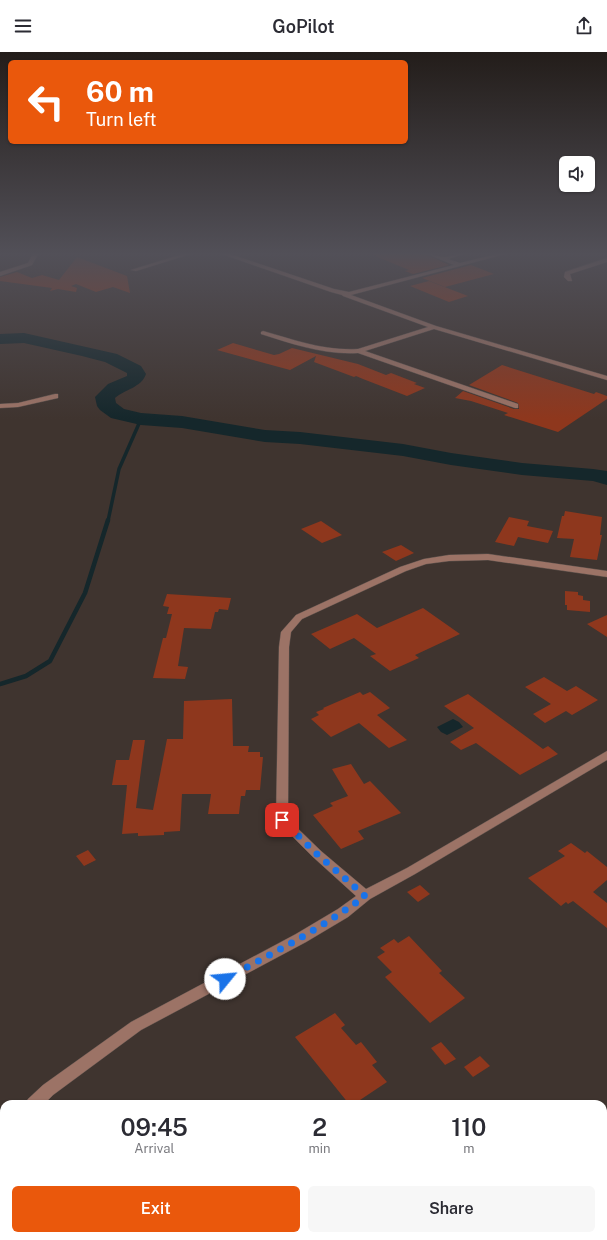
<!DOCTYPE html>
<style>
:root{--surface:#fff;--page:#f7f7f7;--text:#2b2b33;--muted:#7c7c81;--accent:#ea580c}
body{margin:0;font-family:"Public Sans",sans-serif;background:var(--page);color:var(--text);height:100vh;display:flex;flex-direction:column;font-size:15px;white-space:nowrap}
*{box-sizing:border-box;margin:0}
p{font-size:13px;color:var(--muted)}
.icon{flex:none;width:22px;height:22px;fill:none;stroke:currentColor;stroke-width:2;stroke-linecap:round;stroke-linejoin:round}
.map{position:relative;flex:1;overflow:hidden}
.drawer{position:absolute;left:0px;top:1048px;width:607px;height:140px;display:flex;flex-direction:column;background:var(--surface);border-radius:12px 12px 0 0;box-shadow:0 1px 3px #0004}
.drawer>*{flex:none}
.banner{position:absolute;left:8px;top:8px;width:400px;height:84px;border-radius:6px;box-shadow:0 1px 3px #0004;background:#ea580c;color:#fff;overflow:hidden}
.tools{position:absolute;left:559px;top:104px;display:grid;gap:8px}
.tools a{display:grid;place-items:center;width:36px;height:36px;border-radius:6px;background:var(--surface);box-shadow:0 1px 3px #0004;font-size:20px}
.pin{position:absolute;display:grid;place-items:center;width:34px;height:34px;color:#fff;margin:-17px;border-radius:8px;box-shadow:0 2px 6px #0006}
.me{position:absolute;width:44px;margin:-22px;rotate:62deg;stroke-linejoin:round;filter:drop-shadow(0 0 3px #0008)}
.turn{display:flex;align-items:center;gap:14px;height:84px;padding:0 12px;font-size:18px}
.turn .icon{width:52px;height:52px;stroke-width:2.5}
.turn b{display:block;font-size:28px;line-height:34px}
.eta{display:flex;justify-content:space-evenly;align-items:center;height:68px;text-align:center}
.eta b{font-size:24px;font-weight:600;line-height:28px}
.button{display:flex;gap:8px;margin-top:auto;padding:8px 12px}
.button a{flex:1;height:46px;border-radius:6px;background:var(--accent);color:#fff;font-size:16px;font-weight:600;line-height:46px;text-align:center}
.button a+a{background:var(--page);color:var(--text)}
header{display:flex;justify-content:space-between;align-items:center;height:52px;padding:0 12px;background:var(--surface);font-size:18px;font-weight:600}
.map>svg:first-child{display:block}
.water{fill:#15272b}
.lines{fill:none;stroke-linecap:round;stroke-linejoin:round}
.stream-far1{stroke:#15272b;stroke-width:3.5}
.stream{stroke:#15272b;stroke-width:4.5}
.river{fill:#15272b;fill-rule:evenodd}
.building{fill:#8e371d}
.minor-casing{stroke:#5c514c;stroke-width:1}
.minor{fill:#9c7366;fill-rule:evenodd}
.route{stroke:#1a73e8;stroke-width:7;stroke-dasharray:0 12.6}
</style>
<header><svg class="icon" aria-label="menu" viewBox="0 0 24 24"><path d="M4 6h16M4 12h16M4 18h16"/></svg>GoPilot<svg class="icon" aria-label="share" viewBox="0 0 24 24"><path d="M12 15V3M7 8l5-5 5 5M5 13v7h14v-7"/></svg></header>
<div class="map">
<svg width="607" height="1188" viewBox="0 0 607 1188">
<rect width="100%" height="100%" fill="#3f342f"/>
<polygon class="water" points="453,667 459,670 463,675 447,683 441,680 437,675"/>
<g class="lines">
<polyline class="stream-far1" points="108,469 119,417 141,367"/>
<polyline class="stream" points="0,632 26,624 50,609 85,541 108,468"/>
<path class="river" d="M 24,281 L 117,302 L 141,314 L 146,322 C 141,336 125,337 115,346 L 116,351 L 124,357 L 141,361 L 182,364 L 265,378 L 300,380 L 403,392 L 451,401 L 522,411 L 593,417 L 607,419 L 607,433 L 593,429 L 522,423 L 451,413 L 403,404 L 300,392 L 265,390 L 182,376 L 141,373 L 111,366 L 100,358 L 97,354 L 95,345 L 108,332 L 127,324 L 127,321 L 105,310 L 82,304 L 24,291 L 0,292 L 0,282 Z"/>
</g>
<g class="building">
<polygon points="368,201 423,201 449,213 413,222 405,219 409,218"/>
<polygon points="77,205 127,224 130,241 113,235 96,240 76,232 71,234 77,236 76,240 58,237 50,239 52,236 0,229 0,225 17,220 32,226 42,223 59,228"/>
<polygon points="471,213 494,222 445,235 422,226"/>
<polygon points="429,229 468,244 449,250 410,234"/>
<polygon points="233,291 274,303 279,302 292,296 358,312 386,323 391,321 417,331 414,332 425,336 407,344 363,327 356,324 354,325 314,310 316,304 290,318 217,298"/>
<polygon points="502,313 594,342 596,340 607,344 607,347 558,380 504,363 508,361 471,349 455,346 463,339 514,357 519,357 518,351 469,333"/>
<polygon points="565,459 602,465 600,483 602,483 597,508 570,505 574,487 557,486 562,464 564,464"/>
<polygon points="509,465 529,469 527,474 553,479 548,491 518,485 514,494 495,490"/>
<polygon points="321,469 342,483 322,491 301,477"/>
<polygon points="401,493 414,501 396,509 382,500"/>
<polygon points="565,539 578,540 578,543 583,544 583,548 590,549 590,560 567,558 567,553 565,553"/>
<polygon points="167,542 231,546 228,558 219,557 218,560 215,560 211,577 184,576 178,614 188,615 185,627 153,626 163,586 166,586 172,562 167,562 169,555 163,554"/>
<polygon points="423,556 460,582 415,603 419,606 390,619 370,604 376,602 354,586 330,597 311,582 357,562 377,576"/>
<polygon points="607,563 607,585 587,572"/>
<polygon points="544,625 567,639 576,634 598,648 572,663 566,659 545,671 533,662 551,652 525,635"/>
<polygon points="360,640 363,643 370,640 390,656 377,663 407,688 389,696 359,671 331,685 311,667 319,663 316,660 324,657 323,656"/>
<polygon points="468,642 543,697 548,694 558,702 520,723 476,691 461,698 450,690 474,676 444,654"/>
<polygon points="232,647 233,694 249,694 248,700 260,700 260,705 263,705 260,738 246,738 245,744 241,744 239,762 208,762 211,742 182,742 180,779 164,780 164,783 138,784 138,781 122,782 127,733 112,733 116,708 129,708 133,688 145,688 136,756 153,758 167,687 183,687 184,649"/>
<polygon points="351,712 364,732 370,729 401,761 358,779 364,787 341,797 313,763 333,754 330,751 348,744 332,717"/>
<polygon points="571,791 585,801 587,799 607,815 607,828 593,840 607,851 607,876 573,849 568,852 566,850 561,854 528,826 565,804 558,799"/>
<polygon points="88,798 96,808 84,814 76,804"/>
<polygon points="420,833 430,842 418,850 407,840"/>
<polygon points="409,884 442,919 439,921 465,946 430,971 385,925 392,920 377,905 385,900 380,896 394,887 398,891"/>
<polygon points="335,961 345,973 341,976 356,993 361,990 377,1010 372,1013 387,1030 354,1052 349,1052 295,985"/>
<polygon points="441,990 456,1007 445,1013 431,996"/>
<polygon points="480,1004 490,1014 473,1025 464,1015"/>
</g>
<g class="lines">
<defs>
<g id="minor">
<polygon points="33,201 39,201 32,213 0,224 0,220 28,211"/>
<polygon points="186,201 194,201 136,219 131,218"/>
<path d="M 219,201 L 227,201 L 334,237 L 349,240 L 454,213 L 424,201 C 431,201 438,205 444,205 C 451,205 458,201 467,201 L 448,207 L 460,211 L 501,201 L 509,201 L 351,243 L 436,274 L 607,324 L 607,328 L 434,277 L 365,299 L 518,352 L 518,356 L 515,356 L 358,301 C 324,303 293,292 261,282 L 261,280 L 263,279 C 295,288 324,299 358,297 L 428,275 L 343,244 L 342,243 L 331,240 Z"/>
<polygon points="607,206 607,210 570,222 572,229 568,229 564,225 565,220"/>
<polygon points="55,342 58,342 58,346 18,355 0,356 0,352 18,351"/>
<polygon points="488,502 607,519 607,525 488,508 449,509 426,512 406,519 302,567 291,580 289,595 288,767 321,799 366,837 407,816 607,699 607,708 415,822 370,847 348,865 306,890 141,978 53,1043 44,1052 25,1052 28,1047 43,1033 131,970 296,882 338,857 356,844 313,805 276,768 279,595 281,580 296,563 400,515 424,507 449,503"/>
<polygon points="607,1154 607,1173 603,1174 603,1155"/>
<polygon points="74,1184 92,1184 93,1188 75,1188"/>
<polygon points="569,1184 588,1184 587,1188 568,1188"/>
</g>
</defs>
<use href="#minor" class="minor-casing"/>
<use href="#minor" class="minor"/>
</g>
<linearGradient id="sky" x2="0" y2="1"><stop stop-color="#231d1a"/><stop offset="0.55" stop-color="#525058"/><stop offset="1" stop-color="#525058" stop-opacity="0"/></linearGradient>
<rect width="607" height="367" fill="url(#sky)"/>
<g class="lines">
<path class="route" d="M 225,927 C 273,901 321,877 365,844 L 317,802 L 282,768"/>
</g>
</svg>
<div class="tools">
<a><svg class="icon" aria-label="sound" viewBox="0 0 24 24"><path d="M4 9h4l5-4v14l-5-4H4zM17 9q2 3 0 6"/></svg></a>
</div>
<div class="pin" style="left:282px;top:768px;background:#d93025"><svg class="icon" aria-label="arrive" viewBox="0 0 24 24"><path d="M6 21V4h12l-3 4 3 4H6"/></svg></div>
<svg class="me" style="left:225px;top:927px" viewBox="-20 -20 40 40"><circle r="19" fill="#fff"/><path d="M0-13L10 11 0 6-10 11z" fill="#1a73e8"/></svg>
<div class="banner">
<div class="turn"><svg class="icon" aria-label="left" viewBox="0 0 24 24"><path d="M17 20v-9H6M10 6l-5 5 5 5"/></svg><div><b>60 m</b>Turn left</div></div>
</div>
<section class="drawer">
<div class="eta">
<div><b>09:45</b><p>Arrival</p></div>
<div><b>2</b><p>min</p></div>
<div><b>110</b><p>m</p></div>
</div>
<div class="button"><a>Exit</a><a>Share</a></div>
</section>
</div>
